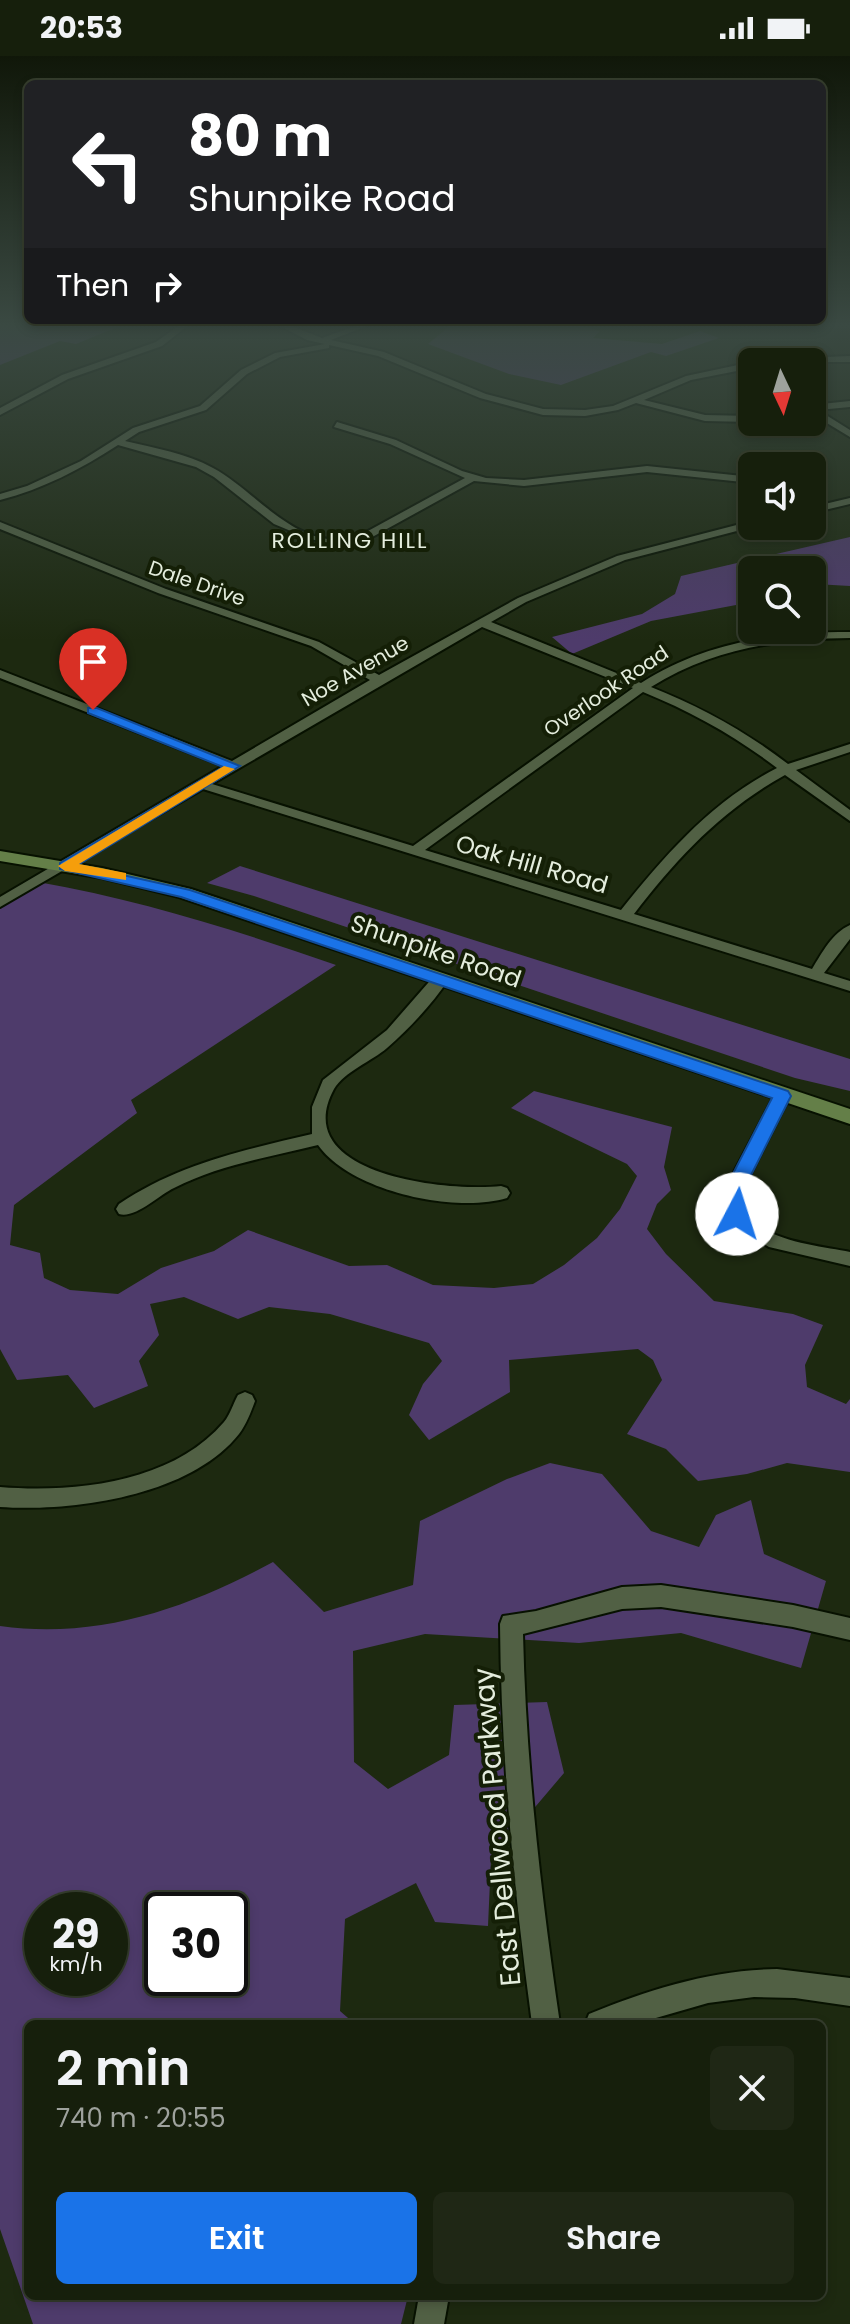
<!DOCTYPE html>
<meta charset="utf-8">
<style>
:root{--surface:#161f0c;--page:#1f2715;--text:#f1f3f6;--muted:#9ea29d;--line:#353d2d;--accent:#1a73e8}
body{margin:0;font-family:Poppins,sans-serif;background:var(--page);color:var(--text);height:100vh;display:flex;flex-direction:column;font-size:30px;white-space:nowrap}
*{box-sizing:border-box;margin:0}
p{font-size:26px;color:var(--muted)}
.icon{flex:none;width:44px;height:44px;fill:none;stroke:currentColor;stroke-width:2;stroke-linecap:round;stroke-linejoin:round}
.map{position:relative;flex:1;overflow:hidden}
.side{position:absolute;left:24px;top:1964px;width:802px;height:280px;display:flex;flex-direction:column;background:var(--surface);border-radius:12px;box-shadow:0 4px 12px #0003,0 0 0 2px var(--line)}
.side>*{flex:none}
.top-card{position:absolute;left:24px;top:24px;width:802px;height:244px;border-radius:12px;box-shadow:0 4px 12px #0003,0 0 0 2px var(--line);background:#202124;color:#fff;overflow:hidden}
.needle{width:52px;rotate:176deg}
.buttons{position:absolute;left:738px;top:292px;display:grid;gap:16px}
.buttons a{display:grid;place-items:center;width:88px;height:88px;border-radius:12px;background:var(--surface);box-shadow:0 4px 12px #0003,0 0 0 2px var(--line);font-size:40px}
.speed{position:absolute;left:24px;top:1836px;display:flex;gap:16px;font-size:40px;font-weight:700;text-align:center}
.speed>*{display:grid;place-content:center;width:104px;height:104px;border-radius:50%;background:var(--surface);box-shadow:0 4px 12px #0003,0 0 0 2px var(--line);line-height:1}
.speed small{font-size:20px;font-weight:400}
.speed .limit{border:4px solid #111;border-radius:12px;background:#fff;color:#111}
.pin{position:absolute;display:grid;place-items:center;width:68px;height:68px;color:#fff;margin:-82px -34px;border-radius:50% 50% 50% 0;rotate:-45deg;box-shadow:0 0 8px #0007}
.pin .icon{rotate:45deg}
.me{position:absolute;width:88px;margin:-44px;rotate:5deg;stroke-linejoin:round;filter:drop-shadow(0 0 6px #0008)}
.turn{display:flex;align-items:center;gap:28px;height:168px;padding:0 32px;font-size:36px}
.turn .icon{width:104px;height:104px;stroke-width:2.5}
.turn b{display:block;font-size:56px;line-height:68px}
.then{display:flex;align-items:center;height:76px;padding:0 32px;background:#0003;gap:16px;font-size:30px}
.round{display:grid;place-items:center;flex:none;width:84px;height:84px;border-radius:12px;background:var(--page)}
.overview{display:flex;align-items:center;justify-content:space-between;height:136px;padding:0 32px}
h1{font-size:48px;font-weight:600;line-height:60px}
.primary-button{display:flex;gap:16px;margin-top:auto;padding:16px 32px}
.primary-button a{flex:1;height:92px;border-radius:12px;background:var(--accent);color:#fff;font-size:32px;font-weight:600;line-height:92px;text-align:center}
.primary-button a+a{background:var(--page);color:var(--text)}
.status{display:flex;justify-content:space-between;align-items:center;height:56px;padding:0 40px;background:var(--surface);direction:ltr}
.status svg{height:22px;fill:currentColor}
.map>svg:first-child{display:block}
.green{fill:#4e3b6b;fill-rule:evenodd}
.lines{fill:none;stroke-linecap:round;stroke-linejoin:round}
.minor-casing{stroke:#071100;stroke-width:4}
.major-casing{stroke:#071100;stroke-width:4}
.minor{fill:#516044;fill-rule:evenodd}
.major{fill:#647f48;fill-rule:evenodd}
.route{fill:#1a73e8;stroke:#114b97;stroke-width:2}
.slow{fill:#f59e0b}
.labels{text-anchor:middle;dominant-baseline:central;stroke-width:8;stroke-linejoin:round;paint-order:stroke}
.far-street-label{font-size:20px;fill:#e4eddd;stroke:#141f06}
.far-neighbourhood-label{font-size:22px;letter-spacing:2px;fill:#e4eddd;stroke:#141f06}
.street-label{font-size:24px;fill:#e4eddd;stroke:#141f06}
.near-street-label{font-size:28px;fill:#e4eddd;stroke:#141f06}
</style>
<div class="status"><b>20:53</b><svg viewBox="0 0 49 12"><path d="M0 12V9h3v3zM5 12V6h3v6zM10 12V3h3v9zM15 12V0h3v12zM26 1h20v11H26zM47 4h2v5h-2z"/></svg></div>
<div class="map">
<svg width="850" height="2268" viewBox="0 0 850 2268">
<rect width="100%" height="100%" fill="#1d2910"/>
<g class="green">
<polygon points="0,268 114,268 120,270 76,288 60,285 0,309"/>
<polygon points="452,268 574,268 600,275 593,282 662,288 700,275 719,282 666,300 651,296 561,329 509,318 428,288"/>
<polygon points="850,481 850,530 815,528 812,533 812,514 752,514 752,546 651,565 572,598 552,581 642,558 675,538 681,520"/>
<polygon points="240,810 850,1003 850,1035 795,1022 254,840 207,827"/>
<path d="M 38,826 C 141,844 238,875 336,909 L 131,1044 L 137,1057 L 14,1149 L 10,1189 L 40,1197 L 44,1222 L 70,1234 L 118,1238 L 161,1212 L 214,1195 L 248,1174 L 349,1210 L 387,1209 L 433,1229 L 494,1232 L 533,1228 L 564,1209 L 597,1182 L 620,1153 L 637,1120 L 627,1108 L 511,1052 L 534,1035 L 672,1071 L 664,1111 L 671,1134 L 657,1148 L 647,1173 L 666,1198 L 714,1245 L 793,1258 L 823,1269 L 805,1309 L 807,1331 L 846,1348 L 850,1343 L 850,1416 L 787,1407 L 747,1418 L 698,1425 L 666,1393 L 627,1378 L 662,1324 L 653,1304 L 638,1293 L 509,1304 L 510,1336 L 429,1384 L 409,1359 L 423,1328 L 442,1305 L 429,1287 L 330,1258 L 269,1251 L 238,1263 L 184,1241 L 150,1248 L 159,1279 L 139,1305 L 148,1330 L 94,1352 L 68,1319 L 17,1324 L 0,1293 L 0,848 Z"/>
<path d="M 550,1407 L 602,1418 L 651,1475 L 699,1491 L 716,1459 L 751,1444 L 764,1498 L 826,1525 L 801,1612 L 681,1577 L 579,1587 L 425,1578 L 353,1595 L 354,1706 L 388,1733 L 449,1699 L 454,1649 L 547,1646 L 564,1717 L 491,1803 L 488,1870 L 435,1866 L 416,1827 L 345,1863 L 340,1955 L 355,1968 L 28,1968 L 28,2240 L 408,2240 L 401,2268 L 33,2268 L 0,2173 L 0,1570 C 98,1584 188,1552 273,1506 L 324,1556 L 413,1529 L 420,1465 L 507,1423 ZM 42,1854 L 110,1854 L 110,1922 L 42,1922 ZM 162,1854 L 230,1854 L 230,1922 L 162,1922 Z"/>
</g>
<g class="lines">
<defs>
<g id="minor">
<polygon points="181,268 190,268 162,290 68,323 0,359 0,352 62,319 156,286"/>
<path d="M 276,268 L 286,268 L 322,282 L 361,268 L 372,268 L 331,284 L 384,296 L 486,338 L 543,353 L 585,354 L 613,350 L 686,320 L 752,306 L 752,312 L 691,324 L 644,344 L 705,359 L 752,360 L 752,366 L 705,365 L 636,347 L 618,354 L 585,360 L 543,359 L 480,342 L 378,300 L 329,289 L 329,292 L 280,301 L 247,318 L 206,354 L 139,376 L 125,385 C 154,392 186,397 213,412 C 258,436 297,497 357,481 L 465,422 L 390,388 L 334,371 L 337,366 L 396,384 L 462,415 L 486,422 L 524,424 L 647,410 L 752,421 L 752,427 L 647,416 L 524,430 L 474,425 L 365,485 L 339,489 L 310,483 L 274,468 L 214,421 L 196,411 L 118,389 C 81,413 43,433 0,444 L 0,438 L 27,430 L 81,405 L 133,372 L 200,350 L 241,314 L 275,297 L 325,288 L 307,284 Z"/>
<polygon points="850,300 850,306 775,306 779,303"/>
<polygon points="850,345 850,351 818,354 850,374 850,381 812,358 812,349"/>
<polygon points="850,442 850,448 812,457 812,451"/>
<path d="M 752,465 L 752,470 L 756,470 L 625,504 L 526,546 L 491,566 L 641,627 C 705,586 775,576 850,576 L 850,582 C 778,583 713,592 651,631 C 701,651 745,675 788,708 L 850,688 L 850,696 L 796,714 L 850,754 L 850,765 L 785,719 C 722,754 677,802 634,858 L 812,913 C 822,897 832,877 850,869 L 850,883 L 824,917 L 850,925 L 850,935 L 203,733 L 0,851 L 0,841 L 223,710 L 0,622 L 0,614 L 232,705 L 370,624 L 311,590 L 158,537 L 0,473 L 0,466 L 166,533 L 319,586 L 379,619 L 518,542 L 617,500 ZM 482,571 L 633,632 L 413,790 L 212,728 ZM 643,636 C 692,656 735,680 777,712 C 712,745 666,798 621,854 L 425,794 Z"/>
<path d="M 441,918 L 449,923 C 432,948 410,972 387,992 C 372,1005 344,1016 334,1033 C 287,1120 451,1136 501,1130 L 507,1132 L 510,1137 L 507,1142 C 455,1158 350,1135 318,1089 C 270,1101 219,1109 174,1132 C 159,1139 135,1163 119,1158 L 116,1153 L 119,1148 C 178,1108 244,1094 312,1078 L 312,1051 L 323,1024 L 387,974 L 435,919 Z"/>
<path d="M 782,1034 L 790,1040 L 742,1135 C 743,1141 743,1148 745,1154 C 759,1185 821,1190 850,1196 L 850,1210 L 769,1191 L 737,1172 L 726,1153 L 724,1135 L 774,1040 Z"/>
<path d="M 245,1336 L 252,1339 L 255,1345 C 251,1356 246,1369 239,1378 C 190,1440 73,1456 0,1451 L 0,1431 C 74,1437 172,1427 224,1366 C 230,1359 233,1348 238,1339 Z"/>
<path d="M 661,1529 L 793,1549 L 850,1562 L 850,1584 L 793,1571 L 661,1551 L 622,1553 L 523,1578 C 526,1709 541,1838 560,1968 L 532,1968 C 514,1835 501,1702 500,1568 L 503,1560 L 536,1555 L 622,1531 Z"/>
<path d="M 777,1913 L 850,1922 L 850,1950 L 795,1942 L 754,1941 L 708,1947 L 635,1968 L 585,1968 L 589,1958 C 650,1933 711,1914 777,1913 Z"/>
<polygon points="419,2240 449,2240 444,2268 414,2268"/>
</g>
<polygon id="major" points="0,795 102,812 191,833 850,1053 850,1068 179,841 102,822 0,805"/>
</defs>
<use href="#minor" class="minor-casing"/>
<use href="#major" class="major-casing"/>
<use href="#minor" class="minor"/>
<use href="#major" class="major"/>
</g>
<linearGradient id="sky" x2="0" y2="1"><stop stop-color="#101709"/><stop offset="0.46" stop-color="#3a4942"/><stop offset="1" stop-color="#3a4942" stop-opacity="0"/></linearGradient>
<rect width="850" height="585" fill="url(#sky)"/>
<polygon class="route" points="88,652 97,652 240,710 78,809 190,834 788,1035 791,1040 743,1135 747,1158 744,1163 731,1163 724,1135 772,1042 181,841 60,813 60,807 223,711 88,657"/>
<polygon class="slow" points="224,710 235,713 79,808 126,817 126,824 65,815 58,810"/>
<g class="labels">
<g class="far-street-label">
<text transform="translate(197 527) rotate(19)">Dale Drive</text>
<text transform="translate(355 615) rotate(-30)">Noe Avenue</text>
<text transform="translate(606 635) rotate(-34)">Overlook Road</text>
</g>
<g class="far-neighbourhood-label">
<text x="350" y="484">ROLLING HILL</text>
</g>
<g class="street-label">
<text transform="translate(532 808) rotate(16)">Oak Hill Road</text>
<text transform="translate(436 895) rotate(19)">Shunpike Road</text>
</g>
<g class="near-street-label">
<text transform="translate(497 1771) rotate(-95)">East Dellwood Parkway</text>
</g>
</g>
</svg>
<div class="buttons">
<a><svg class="needle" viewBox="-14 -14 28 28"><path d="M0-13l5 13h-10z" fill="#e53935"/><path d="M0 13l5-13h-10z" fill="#9ea29d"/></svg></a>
<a><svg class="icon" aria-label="sound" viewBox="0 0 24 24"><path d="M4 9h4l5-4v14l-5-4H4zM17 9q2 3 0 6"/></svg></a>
<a><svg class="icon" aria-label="search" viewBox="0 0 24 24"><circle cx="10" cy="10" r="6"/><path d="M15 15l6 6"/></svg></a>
</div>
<div class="speed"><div>29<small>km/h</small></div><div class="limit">30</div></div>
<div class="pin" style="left:93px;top:654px;background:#d93025"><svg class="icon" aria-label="arrive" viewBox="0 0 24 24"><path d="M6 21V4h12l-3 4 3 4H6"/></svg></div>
<svg class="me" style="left:737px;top:1158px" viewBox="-20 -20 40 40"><circle r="19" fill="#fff"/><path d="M0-13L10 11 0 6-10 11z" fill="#1a73e8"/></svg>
<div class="top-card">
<div class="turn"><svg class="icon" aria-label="left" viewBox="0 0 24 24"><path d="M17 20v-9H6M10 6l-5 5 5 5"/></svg><div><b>80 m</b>Shunpike Road</div></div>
<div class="then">Then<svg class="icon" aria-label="right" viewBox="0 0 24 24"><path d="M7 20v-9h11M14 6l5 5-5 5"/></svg></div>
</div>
<section class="side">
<div class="overview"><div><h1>2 min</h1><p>740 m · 20:55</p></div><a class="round"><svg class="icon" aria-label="close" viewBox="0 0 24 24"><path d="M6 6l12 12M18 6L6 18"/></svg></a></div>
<div class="primary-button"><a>Exit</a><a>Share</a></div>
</section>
</div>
